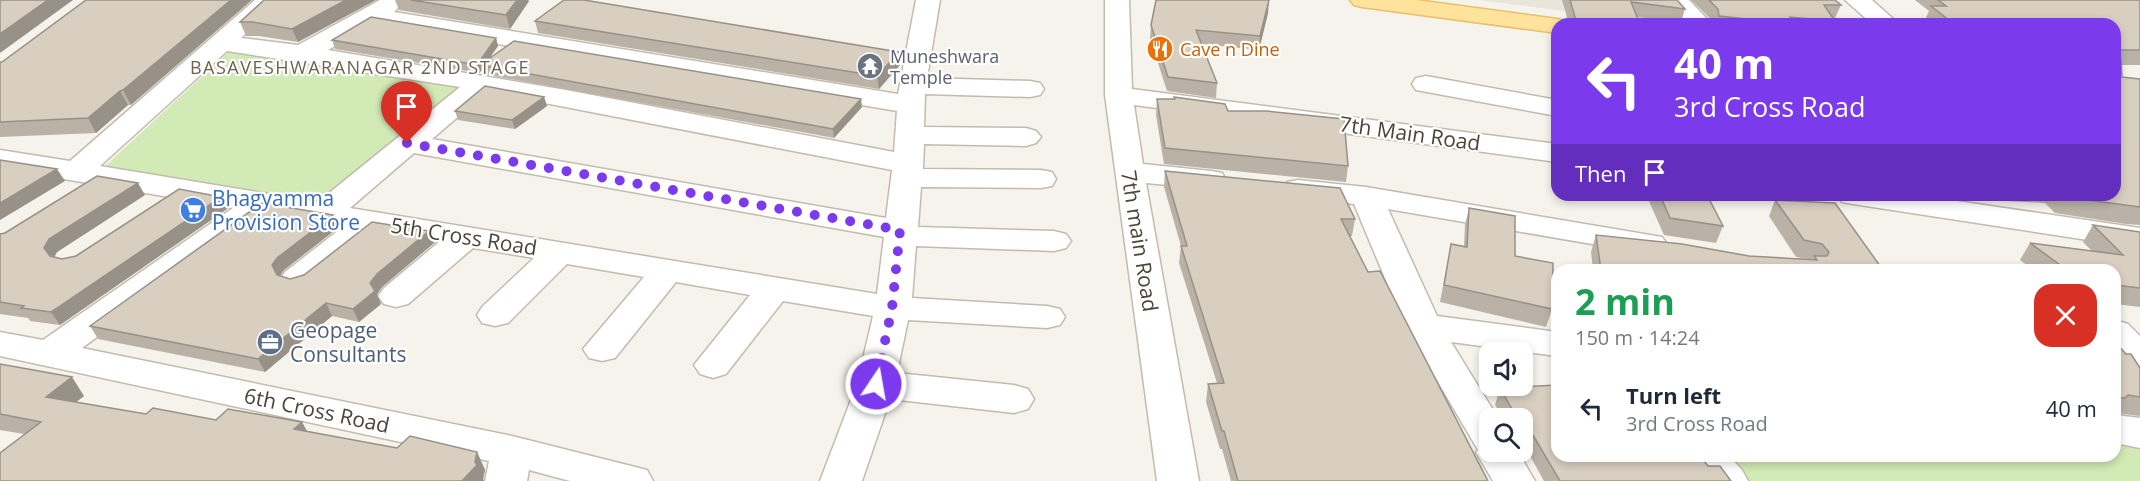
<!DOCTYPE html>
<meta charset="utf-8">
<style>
:root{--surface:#fff;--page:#f2f2f3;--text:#1f2937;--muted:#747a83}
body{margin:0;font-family:"Open Sans",sans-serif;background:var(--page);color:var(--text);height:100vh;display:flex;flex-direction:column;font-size:22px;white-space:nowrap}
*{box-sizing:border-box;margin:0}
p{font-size:20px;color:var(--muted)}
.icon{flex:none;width:33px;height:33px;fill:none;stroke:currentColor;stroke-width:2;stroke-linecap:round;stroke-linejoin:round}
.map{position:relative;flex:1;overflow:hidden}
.side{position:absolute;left:1551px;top:264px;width:570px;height:198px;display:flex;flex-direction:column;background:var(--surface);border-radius:18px;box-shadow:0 3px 9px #0003}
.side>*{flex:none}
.guide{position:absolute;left:1551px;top:18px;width:570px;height:183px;border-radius:18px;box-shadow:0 3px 9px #0003;background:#7c3aed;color:#fff;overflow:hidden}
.fabs{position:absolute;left:1479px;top:342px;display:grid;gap:12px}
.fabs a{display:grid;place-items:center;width:54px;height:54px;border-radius:12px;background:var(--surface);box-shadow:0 3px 9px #0003;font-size:30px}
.pin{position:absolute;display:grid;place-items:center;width:51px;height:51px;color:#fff;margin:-62px -26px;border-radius:50% 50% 50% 0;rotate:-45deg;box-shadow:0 0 6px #0007}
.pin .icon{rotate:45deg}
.me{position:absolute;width:66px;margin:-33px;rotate:12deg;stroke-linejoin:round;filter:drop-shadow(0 0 4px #0008)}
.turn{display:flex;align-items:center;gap:21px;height:126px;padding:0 24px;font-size:27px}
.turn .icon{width:78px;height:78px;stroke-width:2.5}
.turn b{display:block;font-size:42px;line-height:51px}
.then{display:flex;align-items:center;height:57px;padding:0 24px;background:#0003;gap:12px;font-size:22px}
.round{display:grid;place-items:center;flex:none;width:63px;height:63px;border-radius:18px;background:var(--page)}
.summary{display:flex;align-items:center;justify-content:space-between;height:102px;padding:0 24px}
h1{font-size:36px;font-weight:700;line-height:45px;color:#1e9e55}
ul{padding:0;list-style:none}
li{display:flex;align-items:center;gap:18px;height:84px;padding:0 24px}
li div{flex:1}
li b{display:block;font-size:22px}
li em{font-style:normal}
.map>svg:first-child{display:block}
.residential{fill:#eae5da}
.green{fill:#d2eab5}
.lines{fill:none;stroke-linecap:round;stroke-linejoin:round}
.minor-casing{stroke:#c2bbae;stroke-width:3}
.major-casing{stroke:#e6c16a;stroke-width:3}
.minor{fill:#fff;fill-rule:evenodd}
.major{fill:#ffe39c;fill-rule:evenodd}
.wall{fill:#bab2a6}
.shaded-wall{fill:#979187}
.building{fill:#d8cfc1;stroke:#979187;stroke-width:1.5}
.route{stroke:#7c3aed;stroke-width:10;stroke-dasharray:0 18}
.labels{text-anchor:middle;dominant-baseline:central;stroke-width:4.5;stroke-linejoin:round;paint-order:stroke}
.far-food-label{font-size:18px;fill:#c56008;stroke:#fff;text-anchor:start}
.far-worship-label{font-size:18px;fill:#5b616d;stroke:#fff;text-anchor:start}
.far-neighbourhood-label{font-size:18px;letter-spacing:1.5px;fill:#6e6250;stroke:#fff}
.street-label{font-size:21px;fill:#4b4439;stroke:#fff}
.shop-label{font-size:21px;fill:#366cbe;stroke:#fff;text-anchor:start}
.service-label{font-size:21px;fill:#4e5e75;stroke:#fff;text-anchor:start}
</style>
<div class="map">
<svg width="2140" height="481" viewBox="0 0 2140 481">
<rect width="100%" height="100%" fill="#f6f3ec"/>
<polygon class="residential" points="1479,0 1663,0 1688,24 1667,24"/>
<g class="green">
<polygon points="233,48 464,86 321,201 102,169"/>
<polygon points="2115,441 2140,445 2140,481 1740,481 1716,456 2115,456"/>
</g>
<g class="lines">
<defs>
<g id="minor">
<path d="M 255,0 L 281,0 L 241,38 L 298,45 L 380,0 L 399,0 L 402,4 L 394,12 L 898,94 L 916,0 L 940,0 L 927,78 L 1030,81 L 1040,83 L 1044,89 L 1040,95 L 1030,97 L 925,94 L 924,127 L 1026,128 L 1036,131 L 1041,137 L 1036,143 L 1026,146 L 924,144 L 923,169 L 1041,170 L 1052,172 L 1056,179 L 1052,186 L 1041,188 L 921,187 L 918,227 L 1054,231 L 1066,234 L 1071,241 L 1066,248 L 1054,251 L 916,246 L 912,298 L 1047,306 L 1060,309 L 1065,317 L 1060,325 L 1047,328 L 908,320 L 897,373 L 1014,385 L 1028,389 L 1034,399 L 1028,409 L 1014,413 L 890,399 L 862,481 L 820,481 L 857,384 L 873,316 L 783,301 L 726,374 L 713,378 L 700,374 L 694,365 L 750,295 L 676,282 L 615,358 L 602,361 L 589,358 L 583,349 L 644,277 L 567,264 L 508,323 L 495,326 L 482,323 L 477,315 L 482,307 L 534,258 L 473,248 L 408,304 L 396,307 L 384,304 L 378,296 L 384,288 L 439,242 L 377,232 L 309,286 L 297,290 L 285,286 L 280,279 L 285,272 L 344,226 L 267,213 L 82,348 L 512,436 L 647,470 L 653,481 L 570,481 L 529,470 L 527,481 L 485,481 L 489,461 L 0,356 L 0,332 L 43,340 L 233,208 L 0,168 L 0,150 L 70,161 ZM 374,23 L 897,111 L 894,152 L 566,90 L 328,50 ZM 227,51 L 460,87 L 318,202 L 100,166 ZM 487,92 L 892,170 L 886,218 L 432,139 ZM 414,153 L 884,237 L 877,294 L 350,208 Z"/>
<polygon points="1105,0 1129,0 1132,89 1557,144 1557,162 1134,105 1143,164 1211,171 1222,173 1226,180 1222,187 1211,189 1146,183 1199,481 1157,481 1105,95"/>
<polygon points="1663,0 1689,0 1712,24 1686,24"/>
<polygon points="1845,0 1872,0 1899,24 1872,24"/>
<polygon points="1426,76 1557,100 1557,116 1416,90 1412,84 1416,78"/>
<polygon points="1298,180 1366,187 1662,237 1667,244 1662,251 1650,254 1388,209 1437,316 1557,332 1557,356 1451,342 1498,418 1490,418 1490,452 1518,452 1535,481 1493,481 1476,452 1478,450 1405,326 1354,204 1287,196 1282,189 1287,182"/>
<polygon points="1837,195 1916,195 2140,228 2140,248 1853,204 1842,202"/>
<polygon points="2115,320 2128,324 2140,336 2140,371 2127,367 2115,354"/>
<polygon points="2115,415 2140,418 2140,448 2115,443"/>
<polygon points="1683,456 1729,456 1742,470 1748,481 1702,481"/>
</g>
<polygon id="major" points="1350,0 1416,0 1557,19 1566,21 1568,24 1557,24 1557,33 1362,7 1354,5"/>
</defs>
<use href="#minor" class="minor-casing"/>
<use href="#major" class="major-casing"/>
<use href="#minor" class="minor"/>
<use href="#major" class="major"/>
</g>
<g class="wall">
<polygon points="86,0 131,105 128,105 96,133 0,137 0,62 2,62"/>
<polygon points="264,0 376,0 298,42 259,36 246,36 240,22"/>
<polygon points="395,0 528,0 529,1 510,29 399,10"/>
<polygon points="1562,0 1677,0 1685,9 1681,22 1637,17 1640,24 1569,24"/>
<polygon points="1691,0 1835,0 1841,5 1835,18 1833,18 1835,21 1834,24 1714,24 1714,22"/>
<polygon points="1915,0 2140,0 2140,65 2122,65 2122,77 2140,79 2140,225 2126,224 2055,213 2045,203 1968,199 1965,195 2115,195 2115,24 1929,24 1925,20 1929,11"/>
<polygon points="1268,13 1259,50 1202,44 1217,83 1216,98 1167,91 1150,38 1151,25"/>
<polygon points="535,21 900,65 879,89 538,33"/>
<polygon points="496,38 498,46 489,59 862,107 834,138 483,74 482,70 479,73 335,49 332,40"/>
<polygon points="544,97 547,106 515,129 458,120 455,111"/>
<polygon points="1174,97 1228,111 1348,166 1346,182 1164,164 1156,115 1157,99 1174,99"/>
<polygon points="1165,171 1355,219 1352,236 1349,236 1368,272 1488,481 1231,481 1222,449 1220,449 1206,402 1208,384 1217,383 1179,263 1181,246 1164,187"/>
<polygon points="145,195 57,252 54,257 62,259 76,256 227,209 60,325 30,321 28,318 0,314 0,234"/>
<polygon points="1649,195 1707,195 1723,226 1716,243 1664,235 1648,199"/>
<polygon points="1775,200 1883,270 1593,270 1591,252 1596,235 1749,256 1808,259 1796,257 1769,216"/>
<polygon points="1469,208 1515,256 1552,309 1546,327 1440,302 1451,244 1464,246 1465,225"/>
<polygon points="333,215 339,227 284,270 280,276 290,279 429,231 434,243 382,287 377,294 381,304 359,322 332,316 265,372 98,339 90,326"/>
<polygon points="2093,225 2140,232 2140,307 2115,304 2115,270 2033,270 2020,260 2030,243 2092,251 2083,242"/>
<polygon points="2115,342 2126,354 2140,368 2140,416 2115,413"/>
<polygon points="0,364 84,396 76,402 146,414 216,420 307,432 397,448 477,452 485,470 483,479 484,481 0,481 24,434 0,430"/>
<polygon points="1500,388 1708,466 1731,481 1544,481 1525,447 1522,447 1522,418 1503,418 1495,405"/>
</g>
<g class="shaded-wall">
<polygon points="48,0 73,0 0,53 0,34"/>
<polygon points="231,0 252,0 131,105 123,90"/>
<polygon points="346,0 376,0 298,42 292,29"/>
<polygon points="517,0 528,0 529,1 510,29 506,15"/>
<polygon points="1269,0 1268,13 1259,50 1260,36"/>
<polygon points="496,38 498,46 484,66 480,65 482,70 479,73 477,65"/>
<polygon points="899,52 900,65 879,89 877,76"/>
<polygon points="120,91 128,105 96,133 88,118"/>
<polygon points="544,97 547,106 515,129 512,120"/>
<polygon points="861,99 862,107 834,138 833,129"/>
<polygon points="57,169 65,181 0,220 0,203"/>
<polygon points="138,183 145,195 57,252 52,261 44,248 49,239"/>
<polygon points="221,197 227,209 60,325 51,312"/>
<polygon points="333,215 339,227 284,270 278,278 272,265 277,258"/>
<polygon points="429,231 434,243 382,287 377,294 381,304 359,322 353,309 377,274"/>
<polygon points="326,303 332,316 265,372 258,359"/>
<polygon points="72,377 84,396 59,415 46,397"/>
<polygon points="302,422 312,440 294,429"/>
<polygon points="477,452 485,470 483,479 484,481 462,481 475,462"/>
</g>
<g class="building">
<polygon points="0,0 48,0 0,34"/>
<polygon points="86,0 231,0 123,90 120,91 88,118 0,122 0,62 2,62"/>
<polygon points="264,0 346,0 292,29 253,22 240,22"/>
<polygon points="411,0 517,0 506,15"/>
<polygon points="564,0 584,0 899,52 877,76 535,21"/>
<polygon points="1156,0 1269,0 1260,36 1196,30 1217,83 1168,77 1151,25"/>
<polygon points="1570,0 1677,0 1685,9 1631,2 1640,24 1577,24"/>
<polygon points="1709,0 1835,0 1841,5 1824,5 1835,21 1790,17 1793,24 1719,16 1718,9"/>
<polygon points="1938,0 2140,0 2140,50 2115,50 2115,24 1954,24 1931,6 1946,6"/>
<polygon points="371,17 496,38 477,65 332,40"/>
<polygon points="514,41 861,99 833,129 480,65"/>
<polygon points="2115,56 2121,60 2122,77 2140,79 2140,207 2065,197 2063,195 2115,195"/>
<polygon points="485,86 544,97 512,120 455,111"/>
<polygon points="1174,97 1225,104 1228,111 1266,111 1344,119 1348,166 1165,148 1157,99 1175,99"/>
<polygon points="0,160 57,169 0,203"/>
<polygon points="1165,171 1340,188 1355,219 1341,219 1368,272 1380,271 1488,481 1238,481 1224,431 1222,431 1208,384 1224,383 1181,246 1187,246"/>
<polygon points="97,176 138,183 49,239 44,248 50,256 62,259 76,256 179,189 221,197 51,312 21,308 24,306 0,302 0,234 5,233"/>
<polygon points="1660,195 1707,195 1723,226 1670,218"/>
<polygon points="1775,200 1835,203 1883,270 1601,270 1596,235 1682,244 1749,256 1817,260 1814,256 1827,256 1829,252 1822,244 1804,240"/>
<polygon points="262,203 333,215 277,258 272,265 277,275 290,279 304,275 372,222 429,231 377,274 370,283 375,291 353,309 326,303 258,359 90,326"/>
<polygon points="1469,208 1515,216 1515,256 1553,263 1552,309 1444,285 1451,244 1467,247"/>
<polygon points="2093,225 2140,232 2140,288 2115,285 2115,270 2067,270 2030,243 2123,255"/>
<polygon points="2115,342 2126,354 2131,354 2140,368 2140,397 2128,395 2125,398 2115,397"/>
<polygon points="0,364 72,377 46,397 146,414 153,408 216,420 228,409 302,422 294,429 397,448 410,436 477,452 475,462 477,465 462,481 0,481 0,453 41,422 0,414"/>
<polygon points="1557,385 1557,456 1700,456 1708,466 1720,466 1731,481 1560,481 1530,430 1524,431 1522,428 1522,418 1517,418 1500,388"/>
</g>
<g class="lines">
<polyline class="route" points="407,143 900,230 892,308 876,384"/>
</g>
<defs>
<symbol id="restaurant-disc" viewBox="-11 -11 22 22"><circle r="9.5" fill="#e8710a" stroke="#fff"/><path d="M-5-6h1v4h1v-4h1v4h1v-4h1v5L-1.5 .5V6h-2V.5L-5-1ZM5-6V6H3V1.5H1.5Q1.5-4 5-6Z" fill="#fff"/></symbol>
<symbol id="temple-disc" viewBox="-11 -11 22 22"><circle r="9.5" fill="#6b7280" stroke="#fff"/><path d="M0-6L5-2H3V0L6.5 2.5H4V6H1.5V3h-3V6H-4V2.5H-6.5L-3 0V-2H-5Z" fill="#fff"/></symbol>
<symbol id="supermarket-disc" viewBox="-11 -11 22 22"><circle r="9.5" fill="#3f7fe0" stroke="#fff"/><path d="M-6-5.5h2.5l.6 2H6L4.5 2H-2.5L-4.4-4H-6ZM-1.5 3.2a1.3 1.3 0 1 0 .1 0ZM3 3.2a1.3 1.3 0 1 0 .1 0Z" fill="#fff"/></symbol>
<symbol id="office-disc" viewBox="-11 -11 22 22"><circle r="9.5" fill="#5c6f8a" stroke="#fff"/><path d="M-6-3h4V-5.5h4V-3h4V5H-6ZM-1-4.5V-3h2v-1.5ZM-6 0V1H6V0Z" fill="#fff"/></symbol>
</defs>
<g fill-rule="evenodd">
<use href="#restaurant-disc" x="1145" y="34" width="30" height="30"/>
<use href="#temple-disc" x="855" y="51" width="30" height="30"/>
<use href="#supermarket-disc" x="178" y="195" width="30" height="30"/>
<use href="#office-disc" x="255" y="327" width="30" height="30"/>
</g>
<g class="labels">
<g class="far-food-label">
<text x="1180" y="49">Cave n Dine</text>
</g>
<g class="far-worship-label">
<text x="890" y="56">Muneshwara<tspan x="890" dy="21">Temple</tspan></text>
</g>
<g class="far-neighbourhood-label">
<text x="360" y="67">BASAVESHWARANAGAR 2ND STAGE</text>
</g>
<g class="street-label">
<text transform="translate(1410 133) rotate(8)">7th Main Road</text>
<text transform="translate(464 236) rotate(9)">5th Cross Road</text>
<text transform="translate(1140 241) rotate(81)">7th main Road</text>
<text transform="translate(317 410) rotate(12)">6th Cross Road</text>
</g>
<g class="shop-label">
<text x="212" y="198">Bhagyamma<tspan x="212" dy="24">Provision Store</tspan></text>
</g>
<g class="service-label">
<text x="290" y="330">Geopage<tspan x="290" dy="24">Consultants</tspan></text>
</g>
</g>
</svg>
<div class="fabs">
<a><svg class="icon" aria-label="sound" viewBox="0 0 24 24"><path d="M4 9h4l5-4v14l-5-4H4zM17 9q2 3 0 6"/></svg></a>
<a><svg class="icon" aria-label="search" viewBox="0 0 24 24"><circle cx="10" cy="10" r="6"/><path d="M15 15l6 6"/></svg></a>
</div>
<div class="pin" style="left:407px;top:143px;background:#d93025"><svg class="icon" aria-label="arrive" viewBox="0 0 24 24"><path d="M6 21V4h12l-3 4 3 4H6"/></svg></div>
<svg class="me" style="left:876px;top:384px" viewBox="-20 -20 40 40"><circle r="17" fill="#7c3aed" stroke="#fff" stroke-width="3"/><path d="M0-11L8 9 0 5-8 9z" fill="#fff"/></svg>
<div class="guide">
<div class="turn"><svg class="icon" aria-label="left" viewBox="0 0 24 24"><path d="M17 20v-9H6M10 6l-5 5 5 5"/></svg><div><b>40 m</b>3rd Cross Road</div></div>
<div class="then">Then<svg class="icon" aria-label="arrive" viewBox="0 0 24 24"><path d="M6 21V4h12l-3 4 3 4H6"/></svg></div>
</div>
<section class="side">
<div class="summary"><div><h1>2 min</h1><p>150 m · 14:24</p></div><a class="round" style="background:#d93025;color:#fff"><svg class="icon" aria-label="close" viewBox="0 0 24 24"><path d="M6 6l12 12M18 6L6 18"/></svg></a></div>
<ul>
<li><svg class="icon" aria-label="left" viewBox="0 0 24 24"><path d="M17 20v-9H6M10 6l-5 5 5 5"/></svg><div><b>Turn left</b><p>3rd Cross Road</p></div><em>40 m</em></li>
</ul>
</section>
</div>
